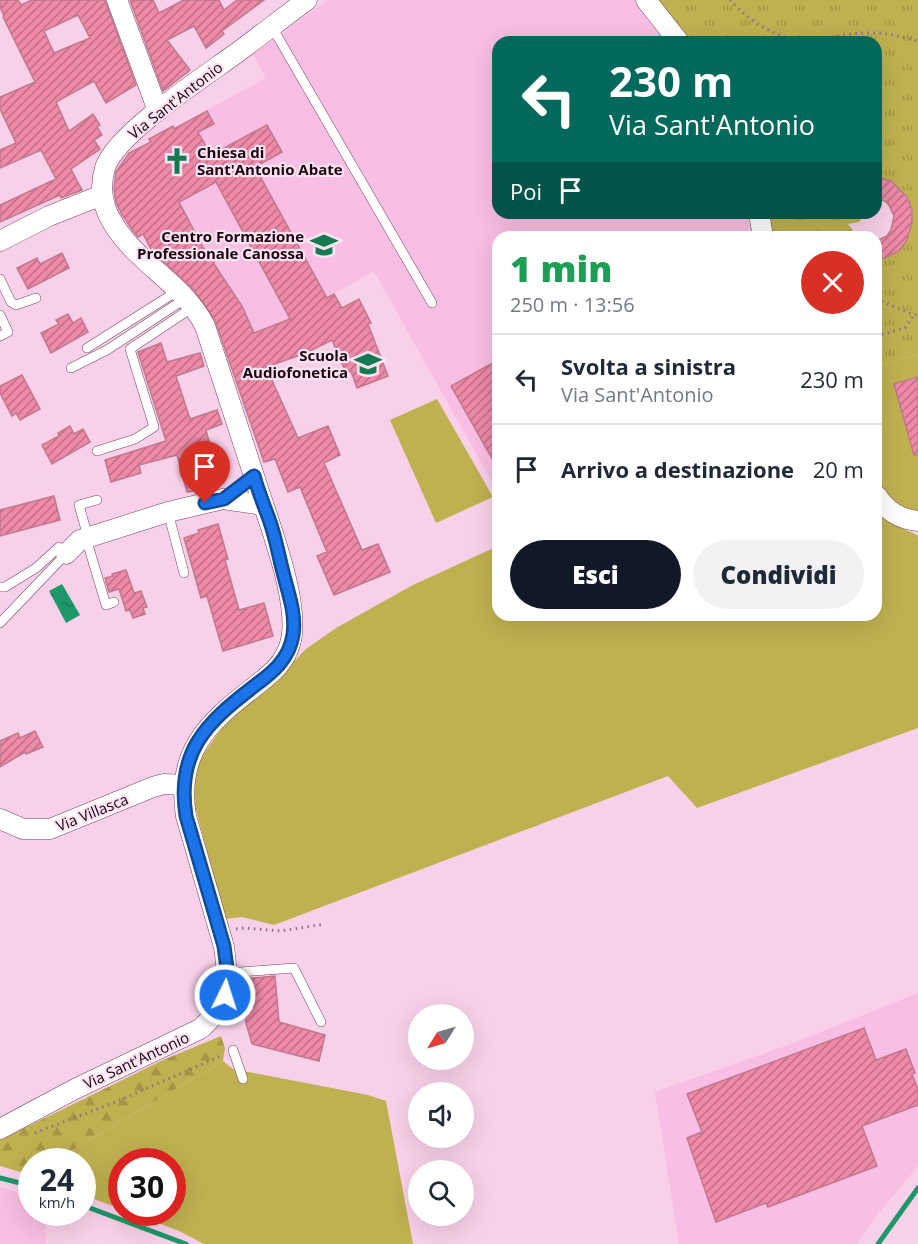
<!DOCTYPE html>
<html lang="it">
<meta charset="utf-8">
<style>
:root{--surface:#fff;--page:#f2f2f3;--text:#1f2937;--muted:#747a83;--line:#e0e1e3;--accent:#111827}
body{margin:0;font-family:"Open Sans",sans-serif;background:var(--page);color:var(--text);height:100vh;display:flex;flex-direction:column;font-size:22px;white-space:nowrap}
*{box-sizing:border-box;margin:0}
p{font-size:20px;color:var(--muted)}
.icon{flex:none;width:33px;height:33px;fill:none;stroke:currentColor;stroke-width:2;stroke-linecap:round;stroke-linejoin:round}
.map{position:relative;flex:1;overflow:hidden}
.sheet{position:absolute;left:492px;top:231px;width:390px;height:390px;display:flex;flex-direction:column;background:var(--surface);border-radius:18px;box-shadow:0 6px 24px #0002}
.sheet>*{flex:none}
.guide{position:absolute;left:492px;top:36px;width:390px;height:183px;border-radius:18px;box-shadow:0 6px 24px #0002;background:#00695c;color:#fff;overflow:hidden}
.needle{width:39px;rotate:233deg}
.controls{position:absolute;left:408px;top:1004px;display:grid;gap:12px}
.controls a{display:grid;place-items:center;width:66px;height:66px;border-radius:50%;background:var(--surface);box-shadow:0 6px 24px #0002;font-size:30px}
.speed{position:absolute;left:18px;top:1148px;display:flex;gap:12px;font-size:30px;font-weight:700;text-align:center}
.speed>*{display:grid;place-content:center;width:78px;height:78px;border-radius:50%;background:var(--surface);box-shadow:0 6px 24px #0002;line-height:1}
.speed small{font-size:15px;font-weight:400}
.speed .limit{border:9px solid #d22;background:#fff;color:#111}
.pin{position:absolute;display:grid;place-items:center;width:51px;height:51px;color:#fff;margin:-62px -26px;border-radius:50% 50% 50% 0;rotate:-45deg;box-shadow:0 0 6px #0007}
.pin .icon{rotate:45deg}
.me{position:absolute;width:66px;margin:-33px;rotate:4deg;stroke-linejoin:round;filter:drop-shadow(0 0 4px #0008)}
.turn{display:flex;align-items:center;gap:21px;height:126px;padding:0 18px;font-size:27px}
.turn .icon{width:78px;height:78px;stroke-width:2.5}
.turn b{display:block;font-size:42px;line-height:51px}
.then{display:flex;align-items:center;height:57px;padding:0 18px;background:#0003;gap:12px;font-size:22px}
.round{display:grid;place-items:center;flex:none;width:63px;height:63px;border-radius:32px;background:var(--page)}
.head{display:flex;align-items:center;justify-content:space-between;height:102px;padding:0 18px}
h1{font-size:36px;font-weight:800;line-height:45px;color:#1e9e55}
.action{display:flex;gap:12px;margin-top:auto;padding:12px 18px}
.action a{flex:1;height:69px;border-radius:36px;background:var(--accent);color:#fff;font-size:24px;font-weight:800;line-height:69px;text-align:center}
.action a+a{background:var(--page);color:var(--text)}
ul{padding:0;list-style:none}
li{display:flex;align-items:center;gap:18px;height:90px;padding:0 18px;border-top:2px solid var(--line)}
li div{flex:1}
li b{display:block;font-size:22px}
li em{font-style:normal}
.map>svg:first-child{display:block}
.built{fill:#f9bee3}
.grass{fill:#bfb150}
.forest{fill:url(#forest-firs)}
.park{fill:url(#park-tufts)}
.water{fill:url(#water-ripples)}
.lines{fill:none;stroke-linecap:round;stroke-linejoin:round}
.stream{stroke:#1d9868;stroke-width:5}
.building{fill:url(#building-hatch);stroke:#c0798d;stroke-width:1.5;fill-rule:evenodd}
.lane-casing{stroke:#794166;stroke-width:10}
.street-casing{stroke:#794166;stroke-width:21}
.path{stroke:#907185;stroke-width:3;stroke-dasharray:1.5 4.5;stroke-linecap:butt}
.lane{stroke:#fff;stroke-width:9}
.street{stroke:#fff;stroke-width:20}
.route-casing{stroke:#114b97;stroke-width:15}
.route{stroke:#1a73e8;stroke-width:10}
.labels{text-anchor:middle;dominant-baseline:central;stroke-width:4.5;stroke-linejoin:round;paint-order:stroke}
.street-label{font-size:15px;fill:#190412;stroke:#fde2f2}
.poi-label{font-size:15px;font-weight:bold;fill:#190412;stroke:#fde2f2;text-anchor:end}
</style>
<div class="map">
<svg width="918" height="1244" viewBox="0 0 918 1244">
<defs>
<pattern id="forest-firs" width="22" height="20" patternUnits="userSpaceOnUse" patternTransform="scale(1.5)"><rect width="22" height="20" fill="#bfb150"/><path d="M5 1l3.5 6h-7zM16 11l3.5 6h-7z" fill="#a49745"/></pattern>
<pattern id="park-tufts" width="24" height="20" patternUnits="userSpaceOnUse" patternTransform="scale(1.5)"><rect width="24" height="20" fill="#bfb150"/><path d="M3 7l-1-3M5 7V3M7 7l1-3M15 17l-1-3M17 17v-4M19 17l1-3" fill="none" stroke="#a49745"/></pattern>
<pattern id="water-ripples" width="26" height="14" patternUnits="userSpaceOnUse" patternTransform="scale(1.5)"><rect width="26" height="14" fill="#1d9868"/><path d="M2 4q2-2 4 0t4 0M15 11q2-2 4 0t4 0" fill="none" stroke="#197a54"/></pattern>
<pattern id="building-hatch" width="6" height="6" patternUnits="userSpaceOnUse" patternTransform="scale(1.5)"><rect width="6" height="6" fill="#ee89a8"/><path d="M-1 1l2-2M0 6l6-6M5 7l2-2" fill="none" stroke="#c06e87"/></pattern>
</defs>
<rect width="100%" height="100%" fill="#f8d0e9"/>
<g class="built">
<polygon points="328,0 634,0 668,42 498,42 498,213 753,213 755,237 498,237 498,493 374,271 290,319 254,333 212,263 213,253 205,251 174,270 154,254 144,235 134,239 115,207 113,184 116,166 121,159 150,142 149,139 173,126 174,128 266,78 253,54"/>
<polygon points="918,993 918,1166 873,1220 857,1244 679,1244 655,1092 788,1045"/>
<polygon points="0,1187 31,1197 32,1212 44,1212 46,1244 0,1244"/>
</g>
<g class="grass">
<polygon points="918,354 918,512 902,507 893,501 876,479 876,367"/>
<polygon points="437,399 493,497 436,523 390,420"/>
<polygon points="876,503 891,523 917,535 918,537 918,728 697,808 668,776 274,925 242,917 225,919 195,806 193,786 197,763 224,725 266,690 306,649 336,628 413,585 498,546 498,615 876,615"/>
<polygon points="223,1061 233,1069 368,1095 386,1101 413,1244 204,1244 179,1231 130,1212 172,1212 172,1161 122,1161 121,1209 83,1195 82,1161 54,1161"/>
</g>
<polygon class="forest" points="221,1036 225,1048 223,1061 54,1161 32,1161 31,1175 0,1166 0,1140 163,1060"/>
<g class="park">
<path d="M 657,0 L 918,0 L 918,354 L 876,367 L 876,241 L 887,236 L 890,232 L 899,236 C 895,217 894,206 876,196 L 876,42 L 691,42 Z"/>
<polygon points="766,213 866,213 859,222 848,224 858,237 771,237"/>
</g>
<polygon class="water" points="62,584 80,615 66,623 49,591"/>
<g class="lines">
<g class="stream">
<polyline points="0,1178 32,1186"/>
<polyline points="82,1205 186,1244"/>
<polyline points="878,1244 918,1188"/>
</g>
</g>
<g class="building">
<path d="M 0,0 L 18,0 L 21,5 L 32,0 L 105,0 L 136,85 L 106,103 L 94,81 L 56,102 L 69,131 L 93,114 L 100,125 L 97,127 L 102,135 L 94,140 L 100,149 L 71,169 L 82,190 L 61,198 L 60,195 L 0,222 L 0,205 L 56,179 L 41,150 L 0,168 L 0,150 L 16,143 L 0,109 L 0,97 L 35,82 L 3,17 L 4,16 L 0,7 ZM 78,15 L 90,38 L 54,53 L 44,31 Z"/>
<polygon points="130,0 153,0 159,13 184,0 219,0 224,10 237,0 264,0 222,31 224,34 206,48 194,26 167,40 190,70 163,91"/>
<path d="M 207,111 L 214,124 L 198,132 L 211,155 L 267,125 L 282,152 L 255,167 L 327,298 L 334,294 L 342,308 L 359,299 L 371,323 L 368,324 L 388,376 L 357,388 L 351,371 L 346,373 L 332,340 L 306,353 L 266,367 L 298,438 L 328,426 L 340,455 L 324,463 L 362,550 L 378,544 L 390,572 L 334,595 L 317,556 L 327,552 L 300,487 L 288,492 L 275,459 L 264,462 L 215,320 L 194,290 L 152,251 L 143,234 L 138,237 L 133,231 L 121,213 L 116,202 L 114,190 L 116,172 L 129,153 L 151,142 L 149,139 L 173,126 L 174,129 ZM 216,182 L 290,319 L 254,333 L 242,306 L 214,264 L 215,251 L 205,251 L 179,202 Z"/>
<polygon points="876,177 891,181 907,197 912,210 912,223 906,242 899,251 876,262 876,241 887,236 891,230 894,216 888,203 876,196"/>
<polygon points="62,253 69,268 28,289 17,268 37,258 40,264"/>
<polygon points="68,314 73,323 81,318 88,332 51,353 41,333 59,324 56,320"/>
<polygon points="161,343 167,362 200,353 204,366 176,376 190,419 217,410 222,424 206,430 220,485 187,492 177,455 139,465 141,473 111,482 105,460 166,441 138,352"/>
<polygon points="498,360 498,469 451,386"/>
<polygon points="22,375 40,409 20,420 16,413 12,416 0,393 0,386"/>
<polygon points="918,377 918,455 914,455 894,384"/>
<polygon points="70,426 74,434 83,429 90,442 52,464 42,445 59,436 58,433"/>
<polygon points="54,496 60,520 0,536 0,510"/>
<polygon points="218,524 228,559 225,560 239,610 264,603 273,636 223,651 207,596 201,598 184,538 199,533 198,530"/>
<polygon points="126,570 134,593 141,591 147,607 143,608 145,614 133,618 130,610 126,611 119,589 109,592 105,578 113,576 112,574"/>
<polygon points="35,731 43,747 26,754 25,752 0,767 0,741 18,733 20,738"/>
<polygon points="275,976 279,1022 325,1035 319,1061 252,1044 246,1023 243,979"/>
<polygon points="864,1028 876,1060 906,1049 915,1073 912,1074 918,1090 918,1105 862,1126 877,1166 768,1207 766,1203 716,1222 687,1138 702,1132 687,1094"/>
</g>
<g class="lines">
<defs>
<g id="lane">
<polyline points="272,27 432,303"/>
<polyline points="0,279 11,302 16,305 36,298"/>
<polyline points="0,315 8,332 0,336"/>
<polyline points="87,348 179,290"/>
<polyline points="71,368 107,350 186,298"/>
<polyline points="97,451 135,439 154,427 130,349 193,307"/>
<polyline points="168,512 184,573"/>
<polyline points="88,537 79,505 97,500"/>
<polyline points="86,538 106,605 114,602"/>
<polyline points="0,587 5,587 36,568 59,547"/>
<polyline points="0,623 66,554"/>
<polyline points="227,973 294,968 321,1022"/>
<polyline points="233,1050 243,1079"/>
</g>
<g id="street">
<polyline points="117,0 158,111"/>
<polyline points="646,0 679,42"/>
<polyline points="759,213 763,237"/>
<polyline points="0,241 49,216 102,195"/>
<path d="M 876,495 C 887,511 899,519 918,521"/>
<polyline points="66,554 80,540 168,512 223,499 263,505"/>
<polyline points="0,819 23,829 50,829 153,787 164,784 184,785"/>
<path d="M 0,1129 L 75,1089 L 200,1029 C 229,1005 229,981 224,947 L 186,816 C 176,753 207,723 253,688 C 269,675 284,665 290,644 C 302,605 268,521 256,482 C 239,430 222,378 205,326 C 184,284 138,264 114,225 C 103,208 99,188 105,168 C 115,134 207,75 238,52 C 261,35 284,17 307,0"/>
</g>
</defs>
<use href="#lane" class="lane-casing"/>
<use href="#street" class="street-casing"/>
<g class="path">
<path d="M 730,0 C 749,21 777,40 807,40 C 827,39 847,33 867,33 C 885,32 902,37 918,41"/>
<polyline points="838,237 852,231"/>
<polyline points="876,299 914,315 918,314"/>
<polyline points="876,336 905,328 914,315"/>
<polyline points="236,929 244,928 281,931 325,924"/>
<polyline points="35,1133 113,1103 223,1055"/>
</g>
<use href="#lane" class="lane"/>
<use href="#street" class="street"/>
</g>
<g class="lines">
<defs>
<path id="route" d="M 205,503 L 224,499 L 254,476 C 258,491 264,505 269,519 C 276,538 279,558 284,576 C 289,596 296,614 293,635 C 289,660 272,673 253,687 C 206,723 176,752 186,816 L 224,946 L 227,968 L 225,995"/>
</defs>
<use href="#route" class="route-casing"/>
<use href="#route" class="route"/>
</g>
<defs>
<symbol id="church-bare" viewBox="-9 -9 18 18"><path d="M-1.2-6h2.4v3.5h3.3v2.4h-3.3V6h-2.4V-.1h-3.3v-2.4h3.3Z" fill="#147a52" stroke="#fde2f2" stroke-width="2.5" paint-order="stroke"/></symbol>
<symbol id="school-bare" viewBox="-9 -9 18 18"><path d="M0-5L7-2L0 1L-7-2ZM-4 1L0 2.5L4 1V4Q0 6-4 4Z" fill="#147a52" stroke="#fde2f2" stroke-width="2.5" paint-order="stroke"/></symbol>
</defs>
<g fill-rule="evenodd">
<use href="#church-bare" x="158" y="142" width="38" height="38"/>
<use href="#school-bare" x="305" y="226" width="38" height="38"/>
<use href="#school-bare" x="349" y="345" width="38" height="38"/>
</g>
<g class="labels">
<g class="street-label">
<text transform="translate(175 100) rotate(-38)">Via Sant'Antonio</text>
<text transform="translate(92 812) rotate(-22)">Via Villasca</text>
<text transform="translate(136 1060) rotate(-25)">Via Sant'Antonio</text>
</g>
<g class="poi-label">
<text x="197" y="152" text-anchor="start">Chiesa di<tspan x="197" dy="17">Sant'Antonio Abate</tspan></text>
<text x="304" y="236">Centro Formazione<tspan x="304" dy="17">Professionale Canossa</tspan></text>
<text x="348" y="355">Scuola<tspan x="348" dy="17">Audiofonetica</tspan></text>
</g>
</g>
</svg>
<div class="controls">
<a><svg class="needle" viewBox="-14 -14 28 28"><path d="M0-13l5 13h-10z" fill="#e53935"/><path d="M0 13l5-13h-10z" fill="#747a83"/></svg></a>
<a><svg class="icon" aria-label="sound" viewBox="0 0 24 24"><path d="M4 9h4l5-4v14l-5-4H4zM17 9q2 3 0 6"/></svg></a>
<a><svg class="icon" aria-label="search" viewBox="0 0 24 24"><circle cx="10" cy="10" r="6"/><path d="M15 15l6 6"/></svg></a>
</div>
<div class="speed"><div>24<small>km/h</small></div><div class="limit">30</div></div>
<div class="pin" style="left:205px;top:503px;background:#d93025"><svg class="icon" aria-label="arrive" viewBox="0 0 24 24"><path d="M6 21V4h12l-3 4 3 4H6"/></svg></div>
<svg class="me" style="left:225px;top:995px" viewBox="-20 -20 40 40"><circle r="17" fill="#1a73e8" stroke="#fff" stroke-width="3"/><path d="M0-11L8 9 0 5-8 9z" fill="#fff"/></svg>
<div class="guide">
<div class="turn"><svg class="icon" aria-label="left" viewBox="0 0 24 24"><path d="M17 20v-9H6M10 6l-5 5 5 5"/></svg><div><b>230 m</b>Via Sant'Antonio</div></div>
<div class="then">Poi<svg class="icon" aria-label="arrive" viewBox="0 0 24 24"><path d="M6 21V4h12l-3 4 3 4H6"/></svg></div>
</div>
<section class="sheet">
<div class="head"><div><h1>1 min</h1><p>250 m · 13:56</p></div><a class="round" style="background:#d93025;color:#fff"><svg class="icon" aria-label="close" viewBox="0 0 24 24"><path d="M6 6l12 12M18 6L6 18"/></svg></a></div>
<ul>
<li><svg class="icon" aria-label="left" viewBox="0 0 24 24"><path d="M17 20v-9H6M10 6l-5 5 5 5"/></svg><div><b>Svolta a sinistra</b><p>Via Sant'Antonio</p></div><em>230 m</em></li>
<li><svg class="icon" aria-label="arrive" viewBox="0 0 24 24"><path d="M6 21V4h12l-3 4 3 4H6"/></svg><div><b>Arrivo a destinazione</b></div><em>20 m</em></li>
</ul>
<div class="action"><a>Esci</a><a>Condividi</a></div>
</section>
</div>
